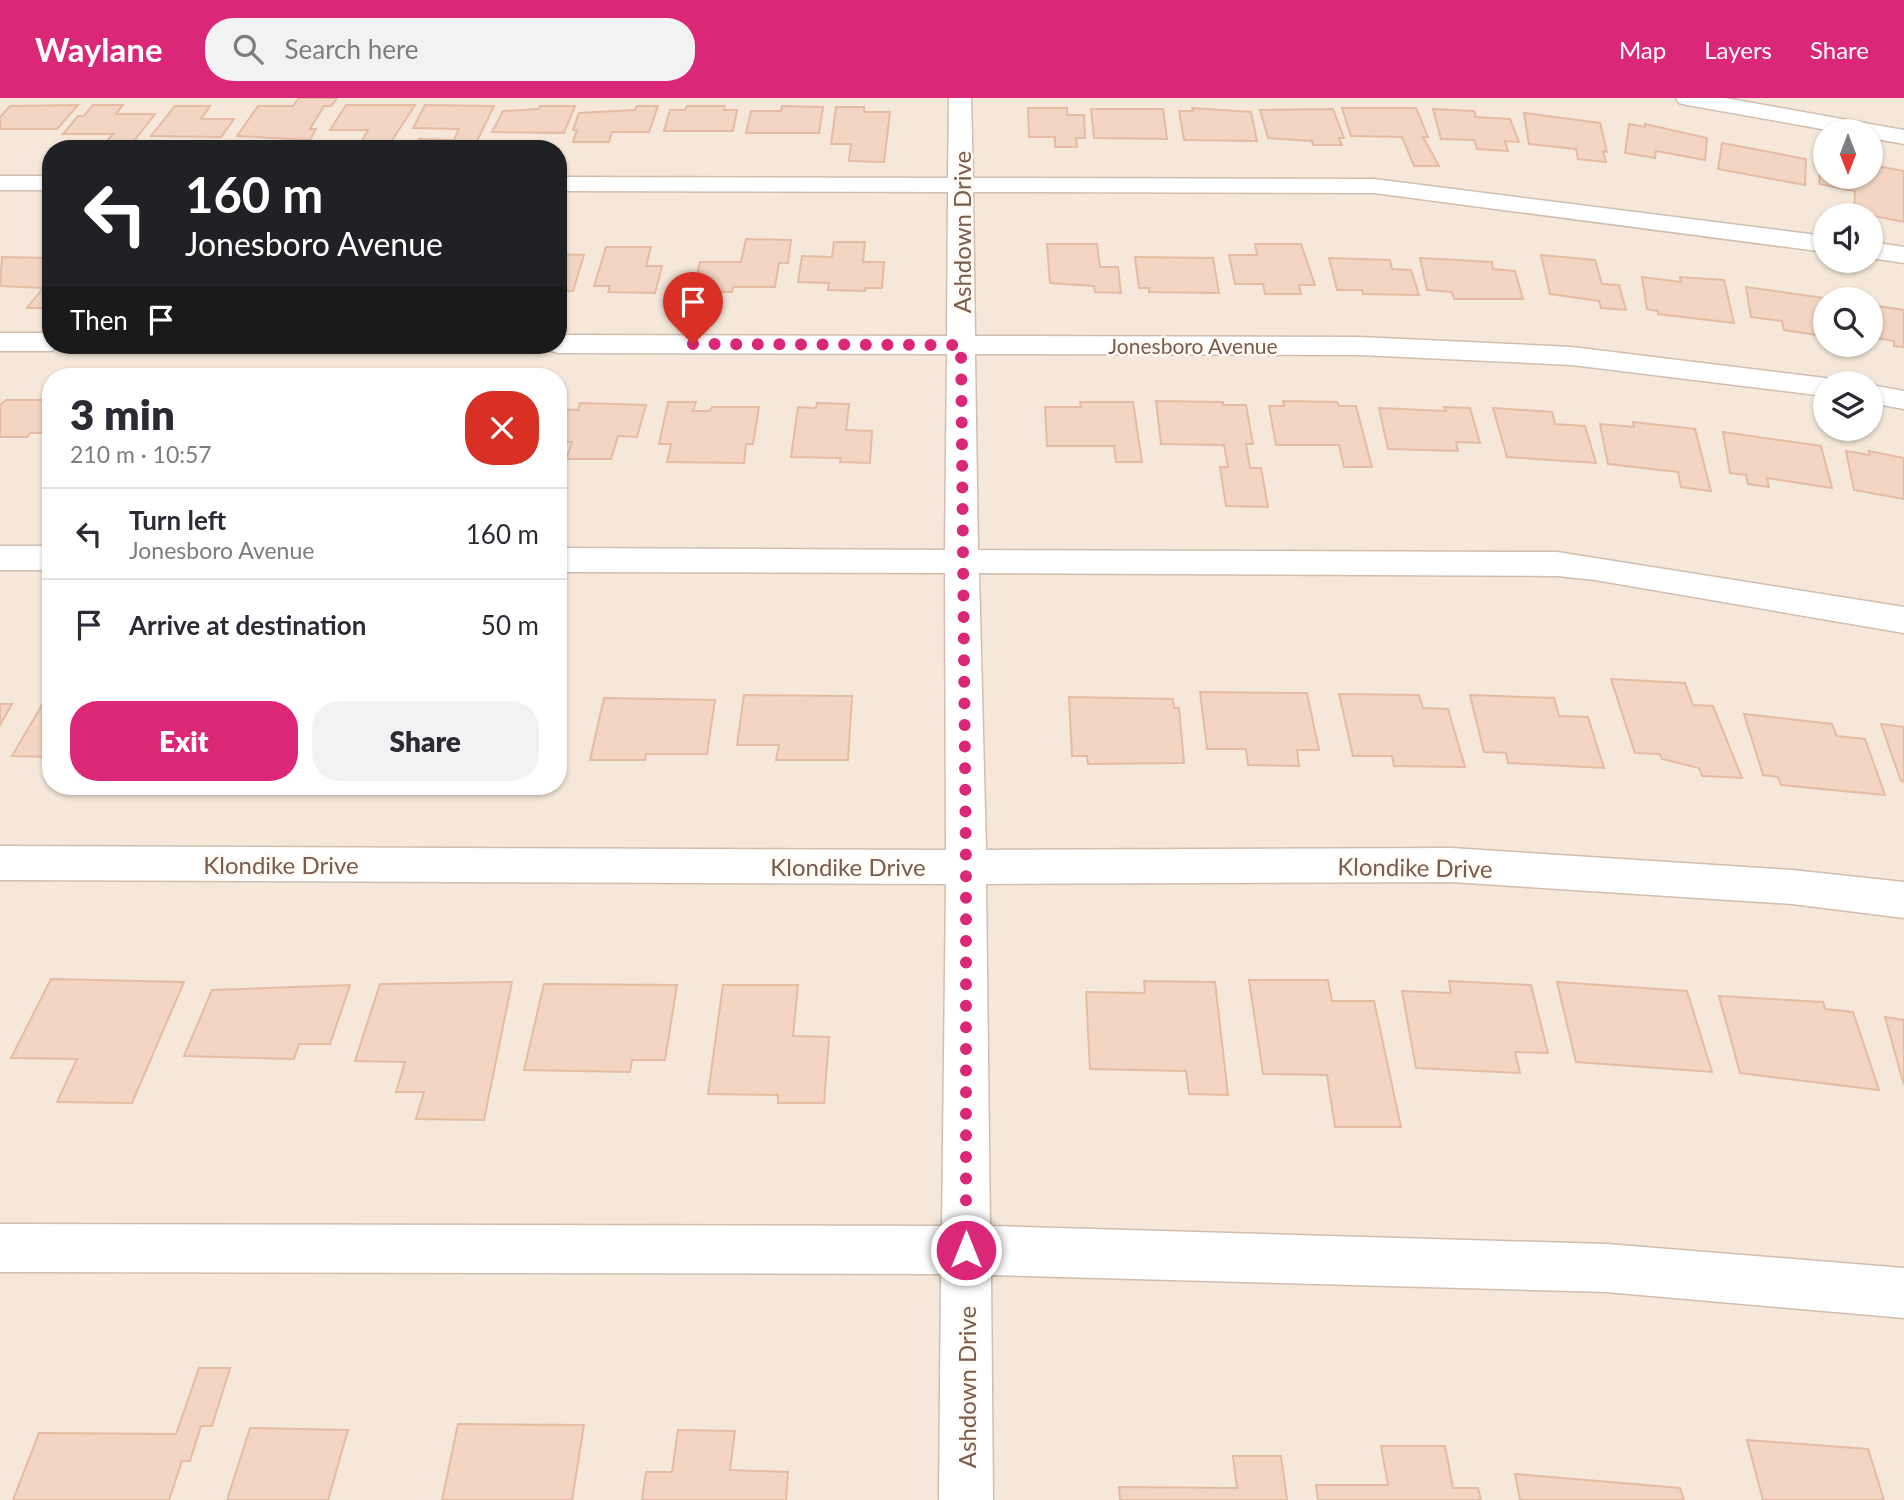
<!DOCTYPE html>
<meta charset="utf-8">
<style>
:root{--surface:#fff;--page:#f2f2f3;--text:#2b2b33;--muted:#7c7c81;--line:#e1e1e2;--accent:#db2777}
body{margin:0;font-family:Lato,sans-serif;background:var(--page);color:var(--text);height:100vh;display:flex;flex-direction:column;font-size:26px;white-space:nowrap}
*{box-sizing:border-box;margin:0}
p{font-size:23px;color:var(--muted)}
.icon{flex:none;width:38px;height:38px;fill:none;stroke:currentColor;stroke-width:2;stroke-linecap:round;stroke-linejoin:round}
.map{position:relative;flex:1;overflow:hidden}
.side{position:absolute;left:42px;top:270px;width:525px;height:427px;display:flex;flex-direction:column;background:var(--surface);border-radius:28px;box-shadow:0 2px 5px #0004}
.side>*{flex:none}
.banner{position:absolute;left:42px;top:42px;width:525px;height:214px;border-radius:28px;box-shadow:0 2px 5px #0004;background:#202124;color:#fff;overflow:hidden}
.needle{width:46px;rotate:180deg}
.tools{position:absolute;left:1813px;top:21px;display:grid;gap:14px}
.tools a{display:grid;place-items:center;width:70px;height:70px;border-radius:50%;background:var(--surface);box-shadow:0 2px 5px #0004;font-size:35px}
.pin{position:absolute;display:grid;place-items:center;width:60px;height:60px;color:#fff;margin:-72px -30px;border-radius:50% 50% 50% 0;rotate:-45deg;box-shadow:0 0 7px #0007}
.pin .icon{rotate:45deg}
.me{position:absolute;width:77px;margin:-38px;rotate:0deg;stroke-linejoin:round;filter:drop-shadow(0 0 5px #0008)}
.turn{display:flex;align-items:center;gap:24px;height:147px;padding:0 28px;font-size:32px}
.turn .icon{width:91px;height:91px;stroke-width:2.5}
.turn b{display:block;font-size:49px;line-height:60px}
.then{display:flex;align-items:center;height:66px;padding:0 28px;background:#0003;gap:14px;font-size:26px}
.round{display:grid;place-items:center;flex:none;width:74px;height:74px;border-radius:28px;background:var(--page)}
.overview{display:flex;align-items:center;justify-content:space-between;height:119px;padding:0 28px}
h1{font-size:42px;font-weight:800;line-height:52px}
.primary-button{display:flex;gap:14px;margin-top:auto;padding:14px 28px}
.primary-button a{flex:1;height:80px;border-radius:28px;background:var(--accent);color:#fff;font-size:28px;font-weight:800;line-height:80px;text-align:center}
.primary-button a+a{background:var(--page);color:var(--text)}
ul{padding:0;list-style:none}
li{display:flex;align-items:center;gap:21px;height:91px;padding:0 28px;border-top:2px solid var(--line)}
li div{flex:1}
li b{display:block;font-size:26px}
li em{font-style:normal}
header{display:flex;align-items:center;gap:42px;box-sizing:border-box;height:98px;padding:0 35px;background:var(--accent);color:#fff}
header strong{font-size:33px}
nav{display:flex;gap:38px;margin-inline-start:auto;font-size:24px}
.search{width:490px;height:63px;background:var(--page);display:flex;align-items:center;gap:18px;box-sizing:border-box;padding:0 24px;border-radius:28px;color:var(--muted);font-size:26px}
.map>svg:first-child{display:block}
.residential{fill:#f5e8da;fill-rule:evenodd}
.building{fill:#f3d5c3;stroke:#e6bba3;stroke-width:2}
.lines{fill:none;stroke-linecap:round;stroke-linejoin:round}
.minor-casing{stroke:#d1beb0;stroke-width:3}
.minor{fill:#fff;fill-rule:evenodd}
.route{stroke:#db2777;stroke-width:12;stroke-dasharray:0 21.6}
.labels{text-anchor:middle;dominant-baseline:central;stroke-width:5;stroke-linejoin:round;paint-order:stroke}
.far-street-label{font-size:21px;fill:#7a5c4d;stroke:#fffaf3}
.street-label{font-size:24px;fill:#7a5c4d;stroke:#fffaf3}
</style>
<header>
<strong>Waylane</strong>
<div class="search"><svg class="icon" aria-label="search" viewBox="0 0 24 24"><circle cx="10" cy="10" r="6"/><path d="M15 15l6 6"/></svg>Search here</div>
<nav><a>Map</a><a>Layers</a><a>Share</a></nav>
</header>
<div class="map">
<svg width="1904" height="1402" viewBox="0 0 1904 1402">
<rect width="100%" height="100%" fill="#fdf6ec"/>
<path class="residential" d="M 0,0 L 1904,0 L 1904,1402 L 0,1402 ZM 1825,33 L 1871,33 L 1871,79 L 1825,79 ZM 51,51 L 558,51 L 558,247 L 51,247 ZM 1825,117 L 1871,117 L 1871,163 L 1825,163 ZM 1825,201 L 1871,201 L 1871,247 L 1825,247 ZM 51,278 L 558,278 L 558,688 L 51,688 ZM 1825,285 L 1871,285 L 1871,331 L 1825,331 Z"/>
<g class="building">
<polygon points="299,0 337,0 331,8 324,8 310,31 316,31 310,42 237,38 258,8 293,8"/>
<polygon points="78,7 57,31 0,31 0,19 10,8"/>
<polygon points="93,7 123,7 116,16 155,16 130,48 103,48 113,36 63,36 78,18 84,18"/>
<polygon points="346,7 415,7 389,47 360,46 368,32 330,32"/>
<polygon points="425,7 494,8 476,45 453,44 459,31 413,30"/>
<polygon points="175,8 210,8 201,21 234,21 221,39 151,38"/>
<polygon points="540,8 575,8 564,35 492,34 503,13 539,11"/>
<polygon points="637,8 658,8 649,34 612,34 609,44 573,44 577,32 573,32 579,15 635,12"/>
<polygon points="687,8 725,8 724,12 737,12 733,33 664,33 670,12 685,12"/>
<polygon points="782,8 823,9 819,35 746,35 751,13 781,13"/>
<polygon points="836,9 864,9 864,14 890,14 884,64 849,63 851,46 831,46"/>
<polygon points="1028,10 1067,10 1067,17 1084,17 1085,40 1076,40 1077,49 1055,49 1055,39 1029,39"/>
<polygon points="1192,10 1251,14 1257,43 1184,42 1179,13 1193,13"/>
<polygon points="1342,10 1416,10 1428,39 1423,39 1439,68 1414,68 1402,39 1351,38"/>
<polygon points="1091,11 1163,11 1167,41 1094,40"/>
<polygon points="1333,11 1344,40 1339,40 1342,47 1313,47 1312,43 1268,40 1260,12"/>
<polygon points="1433,11 1474,13 1476,19 1510,21 1519,44 1505,43 1508,53 1477,51 1474,42 1441,41"/>
<polygon points="1524,15 1600,25 1607,54 1603,53 1606,64 1578,61 1576,51 1529,46"/>
<polygon points="1629,26 1645,29 1645,26 1707,40 1705,62 1656,53 1655,60 1625,55"/>
<polygon points="419,41 452,42 446,51 401,51 403,47 417,46"/>
<polygon points="1722,45 1806,61 1805,87 1718,71"/>
<polygon points="1821,62 1825,62 1825,79 1871,79 1871,67 1904,73 1904,124 1854,114 1855,93 1819,86"/>
<polygon points="746,141 791,142 788,165 779,165 775,189 733,189 732,194 693,194 700,164 741,164"/>
<polygon points="834,144 865,144 863,164 884,164 882,190 865,190 865,193 828,192 829,185 798,184 802,158 832,159"/>
<polygon points="1047,146 1097,146 1100,169 1118,169 1121,195 1095,194 1094,188 1050,185"/>
<polygon points="1255,146 1301,146 1315,187 1299,187 1301,196 1265,196 1263,186 1235,186 1229,157 1257,157"/>
<polygon points="606,149 651,149 646,168 662,168 655,195 608,194 610,188 594,188"/>
<polygon points="558,156 584,157 573,193 558,193"/>
<polygon points="1541,157 1595,162 1602,186 1619,187 1626,212 1601,210 1599,203 1550,196"/>
<polygon points="2,159 51,160 51,206 48,210 27,210 43,190 0,188"/>
<polygon points="1135,159 1213,160 1219,195 1149,194 1149,190 1139,190"/>
<polygon points="1329,160 1390,162 1392,171 1411,172 1419,197 1363,196 1362,192 1337,192"/>
<polygon points="1420,160 1492,164 1493,171 1515,173 1523,201 1454,201 1452,194 1427,192"/>
<polygon points="1642,179 1681,184 1680,179 1724,182 1734,225 1658,216 1658,213 1647,211"/>
<polygon points="1746,189 1831,201 1825,201 1825,230 1822,229 1824,238 1784,232 1782,223 1751,219"/>
<polygon points="1871,207 1904,212 1904,249 1894,248 1894,243 1871,239"/>
<polygon points="6,302 51,302 49,335 30,335 27,339 0,339 0,307"/>
<polygon points="1156,303 1223,304 1223,307 1246,307 1253,346 1246,346 1250,370 1261,370 1268,409 1226,408 1220,369 1228,369 1224,347 1161,346"/>
<polygon points="1283,303 1337,304 1339,308 1356,308 1372,369 1344,369 1339,347 1276,347 1269,308 1284,308"/>
<polygon points="668,304 696,304 693,313 710,313 712,309 759,309 753,346 746,346 744,365 667,364 671,346 659,346"/>
<polygon points="1080,304 1133,304 1142,364 1116,364 1114,348 1047,348 1045,309 1081,309"/>
<polygon points="580,305 646,307 637,339 618,338 611,361 566,361 572,344 558,344 558,311 578,312"/>
<polygon points="817,305 849,306 846,332 872,333 870,365 840,364 841,360 791,359 798,309 816,310"/>
<polygon points="1444,309 1470,310 1480,345 1456,344 1458,353 1388,351 1379,310 1446,313"/>
<polygon points="1493,310 1552,314 1555,326 1585,328 1596,365 1507,359"/>
<polygon points="1633,324 1695,331 1711,393 1681,389 1678,374 1608,366 1600,326 1634,329"/>
<polygon points="1723,334 1821,348 1832,390 1767,380 1769,389 1748,386 1746,377 1730,375"/>
<polygon points="1846,353 1870,357 1869,353 1904,360 1904,401 1854,392"/>
<polygon points="1611,581 1685,585 1693,607 1713,608 1742,680 1702,678 1699,670 1662,661 1660,656 1635,655"/>
<polygon points="1200,594 1307,595 1319,652 1297,652 1299,668 1248,667 1246,651 1207,651"/>
<polygon points="49,595 51,659 12,658"/>
<polygon points="1339,596 1419,597 1423,610 1448,611 1465,669 1394,668 1392,658 1353,658"/>
<polygon points="744,597 852,598 848,662 776,662 779,647 737,647"/>
<polygon points="1470,597 1554,600 1559,618 1588,619 1604,670 1508,665 1506,655 1484,654"/>
<polygon points="1069,599 1173,601 1174,610 1179,610 1184,665 1088,666 1087,658 1072,658"/>
<polygon points="604,600 715,602 707,656 646,656 645,662 590,662"/>
<polygon points="0,606 12,606 0,627"/>
<polygon points="1744,616 1832,626 1837,638 1865,641 1885,697 1781,687 1778,679 1763,677"/>
<polygon points="1881,626 1904,629 1904,684 1901,683"/>
<polygon points="51,881 184,884 132,1005 57,1004 77,961 11,960"/>
<polygon points="1249,882 1328,882 1332,903 1374,903 1401,1029 1335,1029 1327,977 1263,976"/>
<polygon points="1144,883 1215,884 1228,997 1189,996 1186,973 1090,971 1086,894 1145,895"/>
<polygon points="1449,883 1531,887 1548,955 1515,954 1520,975 1416,970 1402,893 1451,895"/>
<polygon points="512,884 484,1022 416,1021 424,994 396,994 405,964 355,963 380,886"/>
<polygon points="1557,884 1687,893 1712,974 1576,964"/>
<polygon points="544,886 677,887 665,962 632,962 630,974 524,972"/>
<polygon points="350,887 330,946 299,946 294,961 184,958 212,892"/>
<polygon points="723,887 798,887 793,938 829,939 824,1005 778,1005 778,997 708,996"/>
<polygon points="1719,898 1823,904 1825,911 1853,914 1879,992 1740,975"/>
<polygon points="1885,919 1904,922 1904,987"/>
<polygon points="199,1270 230,1270 212,1328 201,1328 190,1363 182,1363 169,1402 13,1402 39,1335 176,1336"/>
<polygon points="458,1326 584,1327 572,1402 442,1402"/>
<polygon points="250,1330 348,1332 328,1402 227,1402"/>
<polygon points="678,1332 735,1333 730,1372 788,1374 786,1402 642,1402 646,1374 672,1374"/>
<polygon points="1747,1342 1868,1351 1884,1402 1763,1402"/>
<polygon points="1381,1348 1445,1348 1453,1390 1478,1390 1481,1402 1318,1402 1316,1387 1388,1387"/>
<polygon points="1233,1358 1281,1358 1287,1402 1120,1402 1119,1389 1237,1390"/>
<polygon points="1515,1376 1680,1390 1684,1402 1520,1402"/>
</g>
<g class="lines">
<defs>
<g id="minor">
<polygon points="949,0 971,0 973,80 1374,81 1825,138 1825,154 1374,95 973,94 975,238 1360,239 1572,249 1825,280 1837,285 1825,285 1825,298 1572,267 1360,257 975,256 978,452 1557,454 1904,509 1904,535 1595,482 1557,478 979,475 986,752 1451,750 1792,772 1904,784 1904,820 1792,806 1451,784 986,786 990,1128 1606,1146 1904,1170 1904,1220 1606,1194 991,1177 993,1402 939,1402 941,1176 0,1174 0,1126 942,1128 946,786 0,782 0,748 946,752 945,475 558,474 558,450 945,452 947,256 558,255 548,252 544,247 558,247 558,237 947,238 948,94 558,93 558,79 948,80"/>
<polygon points="1676,0 1725,0 1904,32 1904,46 1871,40 1871,33 1833,33 1687,7 1679,5"/>
<rect x="0" y="78" width="51" height="14"/>
<polygon points="1871,144 1904,149 1904,165 1871,160"/>
<polygon points="0,235 51,235 51,247 63,247 51,253 0,253"/>
<polygon points="1871,287 1904,293 1904,311 1871,305"/>
<rect x="0" y="448" width="51" height="24"/>
</g>
</defs>
<use href="#minor" class="minor-casing"/>
<use href="#minor" class="minor"/>
</g>
<g class="lines">
<polyline class="route" points="693,246 961,247 966,769 966,1152"/>
</g>
<g class="labels">
<g class="far-street-label">
<text x="1193" y="247">Jonesboro Avenue</text>
</g>
<g class="street-label">
<text transform="translate(961 134) rotate(-90)">Ashdown Drive</text>
<text x="281" y="766">Klondike Drive</text>
<text x="848" y="768">Klondike Drive</text>
<text transform="translate(1415 769) rotate(1)">Klondike Drive</text>
<text transform="translate(966 1289) rotate(-90)">Ashdown Drive</text>
</g>
</g>
</svg>
<div class="tools">
<a><svg class="needle" viewBox="-14 -14 28 28"><path d="M0-13l5 13h-10z" fill="#e53935"/><path d="M0 13l5-13h-10z" fill="#7c7c81"/></svg></a>
<a><svg class="icon" aria-label="sound" viewBox="0 0 24 24"><path d="M4 9h4l5-4v14l-5-4H4zM17 9q2 3 0 6"/></svg></a>
<a><svg class="icon" aria-label="search" viewBox="0 0 24 24"><circle cx="10" cy="10" r="6"/><path d="M15 15l6 6"/></svg></a>
<a><svg class="icon" aria-label="layers" viewBox="0 0 24 24"><path d="M12 4l9 5-9 5-9-5zM3 14l9 5 9-5"/></svg></a>
</div>
<div class="pin" style="left:693px;top:246px;background:#d93025"><svg class="icon" aria-label="arrive" viewBox="0 0 24 24"><path d="M6 21V4h12l-3 4 3 4H6"/></svg></div>
<svg class="me" style="left:966px;top:1152px" viewBox="-20 -20 40 40"><circle r="17" fill="#db2777" stroke="#fff" stroke-width="3"/><path d="M0-11L8 9 0 5-8 9z" fill="#fff"/></svg>
<div class="banner">
<div class="turn"><svg class="icon" aria-label="left" viewBox="0 0 24 24"><path d="M17 20v-9H6M10 6l-5 5 5 5"/></svg><div><b>160 m</b>Jonesboro Avenue</div></div>
<div class="then">Then<svg class="icon" aria-label="arrive" viewBox="0 0 24 24"><path d="M6 21V4h12l-3 4 3 4H6"/></svg></div>
</div>
<section class="side">
<div class="overview"><div><h1>3 min</h1><p>210 m · 10:57</p></div><a class="round" style="background:#d93025;color:#fff"><svg class="icon" aria-label="close" viewBox="0 0 24 24"><path d="M6 6l12 12M18 6L6 18"/></svg></a></div>
<ul>
<li><svg class="icon" aria-label="left" viewBox="0 0 24 24"><path d="M17 20v-9H6M10 6l-5 5 5 5"/></svg><div><b>Turn left</b><p>Jonesboro Avenue</p></div><em>160 m</em></li>
<li><svg class="icon" aria-label="arrive" viewBox="0 0 24 24"><path d="M6 21V4h12l-3 4 3 4H6"/></svg><div><b>Arrive at destination</b></div><em>50 m</em></li>
</ul>
<div class="primary-button"><a>Exit</a><a>Share</a></div>
</section>
</div>
